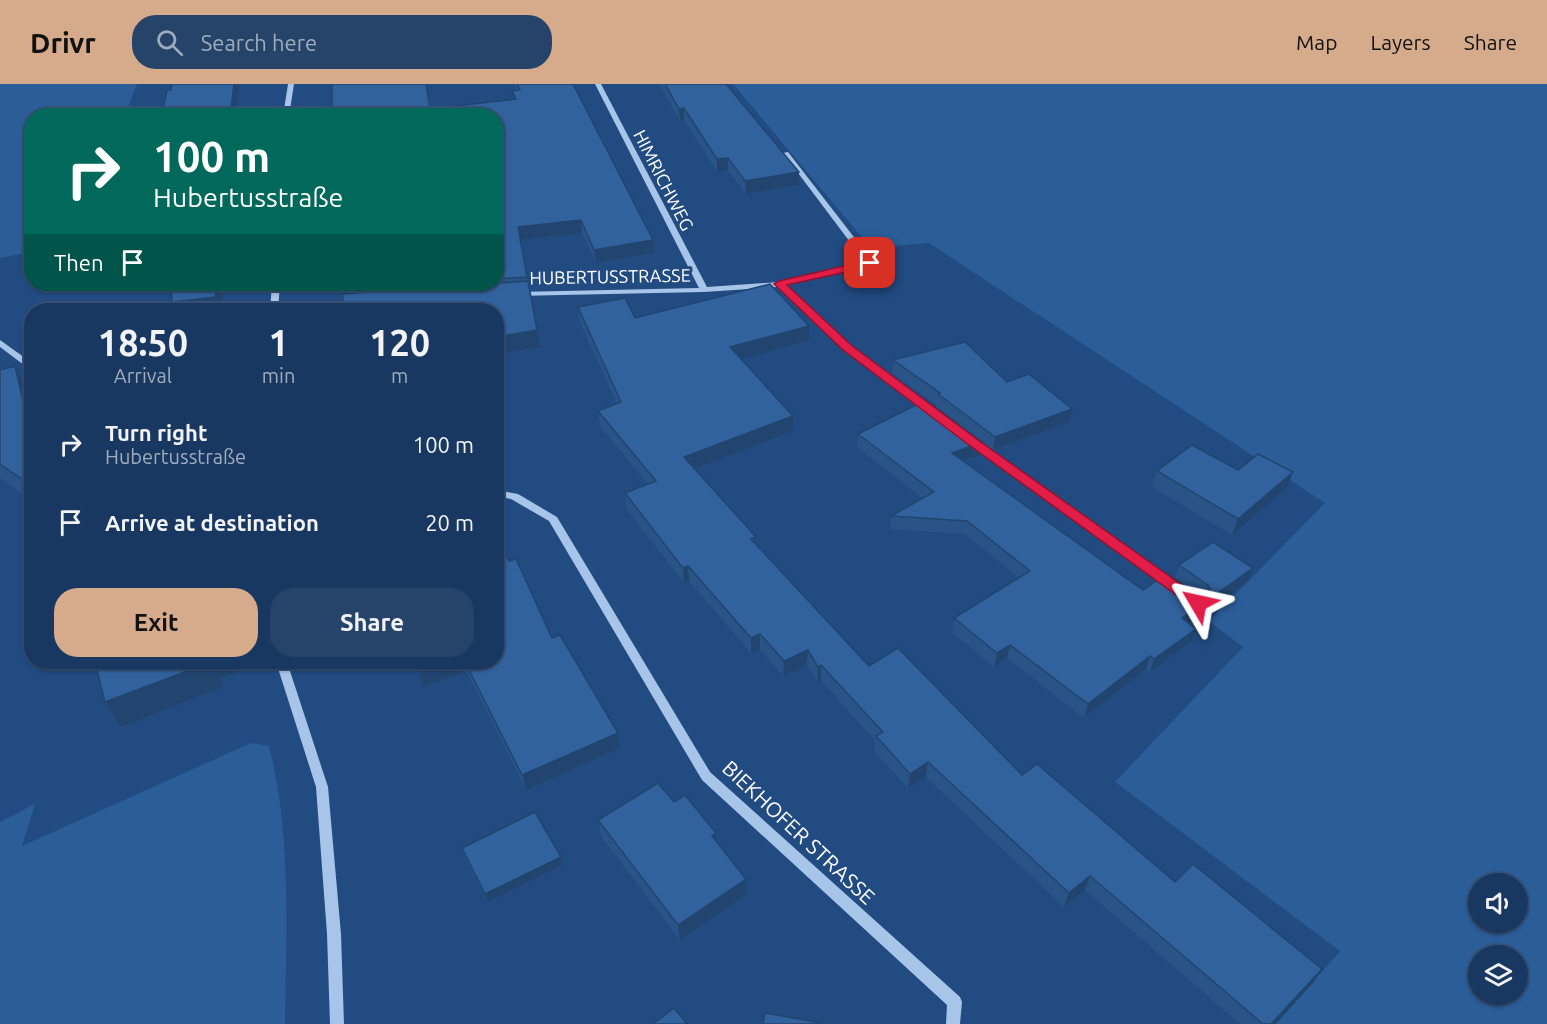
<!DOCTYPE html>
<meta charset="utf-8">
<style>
:root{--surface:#193861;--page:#26436a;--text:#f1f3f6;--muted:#9facbd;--line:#375276;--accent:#d6ab8b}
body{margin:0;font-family:Ubuntu,sans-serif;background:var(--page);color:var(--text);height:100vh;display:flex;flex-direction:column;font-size:22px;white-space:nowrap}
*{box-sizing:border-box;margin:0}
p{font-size:20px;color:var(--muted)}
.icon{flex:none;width:33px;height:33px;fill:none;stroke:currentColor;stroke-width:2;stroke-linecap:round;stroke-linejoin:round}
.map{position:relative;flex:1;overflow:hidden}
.side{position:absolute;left:24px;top:219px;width:480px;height:366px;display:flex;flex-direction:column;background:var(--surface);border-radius:24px;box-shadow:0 2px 4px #0004,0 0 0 2px var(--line)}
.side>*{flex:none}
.top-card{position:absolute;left:24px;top:24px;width:480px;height:183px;border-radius:24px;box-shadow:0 2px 4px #0004,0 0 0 2px var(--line);background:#00695c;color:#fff;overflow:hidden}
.fabs{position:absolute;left:1468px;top:789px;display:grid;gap:12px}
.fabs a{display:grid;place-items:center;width:60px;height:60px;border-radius:50%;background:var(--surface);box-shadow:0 2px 4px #0004,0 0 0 2px var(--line);font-size:30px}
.pin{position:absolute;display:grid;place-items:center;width:51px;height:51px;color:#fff;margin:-26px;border-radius:12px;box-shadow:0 3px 9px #0006}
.me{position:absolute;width:66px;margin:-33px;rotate:306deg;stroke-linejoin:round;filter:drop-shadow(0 0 4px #0008)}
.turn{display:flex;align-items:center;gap:21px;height:126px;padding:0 30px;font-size:27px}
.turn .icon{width:78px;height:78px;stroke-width:2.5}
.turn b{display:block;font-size:42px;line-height:51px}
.then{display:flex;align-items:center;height:57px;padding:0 30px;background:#0003;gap:12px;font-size:22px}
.eta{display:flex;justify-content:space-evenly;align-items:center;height:102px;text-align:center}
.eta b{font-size:36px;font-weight:700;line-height:42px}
.action{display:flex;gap:12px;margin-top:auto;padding:12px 30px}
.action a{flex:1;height:69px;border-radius:24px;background:var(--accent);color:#111;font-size:24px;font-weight:700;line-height:69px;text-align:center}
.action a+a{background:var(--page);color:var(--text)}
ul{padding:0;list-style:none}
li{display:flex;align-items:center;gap:18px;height:78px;padding:0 30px}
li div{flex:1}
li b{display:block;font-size:22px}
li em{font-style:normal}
header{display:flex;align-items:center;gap:36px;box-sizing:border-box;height:84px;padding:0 30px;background:var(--accent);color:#111}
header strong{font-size:28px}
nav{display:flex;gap:33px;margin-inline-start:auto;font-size:21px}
.search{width:420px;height:54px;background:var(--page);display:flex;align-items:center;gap:15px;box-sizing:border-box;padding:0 21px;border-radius:24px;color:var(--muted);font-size:22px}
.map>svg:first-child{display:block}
.green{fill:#2b5d99;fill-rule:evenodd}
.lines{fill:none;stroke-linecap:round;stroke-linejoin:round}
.minor{fill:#a7c5e8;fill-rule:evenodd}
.wall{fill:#2a5488}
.shaded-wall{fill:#22456f}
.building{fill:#31629e;stroke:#22456f;stroke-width:1.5}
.route{fill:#e11d48;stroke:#92132f;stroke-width:1.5}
.labels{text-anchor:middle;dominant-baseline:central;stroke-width:6;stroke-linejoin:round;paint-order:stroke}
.far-street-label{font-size:18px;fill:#fff;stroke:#214b81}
.street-label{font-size:21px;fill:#fff;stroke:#214b81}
</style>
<header>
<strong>Drivr</strong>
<div class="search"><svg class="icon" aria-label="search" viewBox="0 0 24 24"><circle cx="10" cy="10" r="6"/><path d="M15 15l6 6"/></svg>Search here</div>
<nav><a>Map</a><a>Layers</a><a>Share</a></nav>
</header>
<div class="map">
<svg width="1547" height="940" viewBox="0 0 1547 940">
<rect width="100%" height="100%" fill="#214b81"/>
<g class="green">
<polygon points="0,0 137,0 125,31 32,32 31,168 0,174"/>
<path d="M 733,0 L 1547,0 L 1547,940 L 1276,940 L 1340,867 L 1115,698 L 1243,563 L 1209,537 L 1325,419 L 929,159 L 871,164 ZM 1479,800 L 1518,800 L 1518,838 L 1479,838 ZM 1479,872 L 1518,872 L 1518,910 L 1479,910 Z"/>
<path d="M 251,659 L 269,662 C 292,752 286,848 285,940 L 0,940 L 0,738 L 35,720 L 22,762 Z"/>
</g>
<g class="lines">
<g class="minor">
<polygon points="288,0 294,0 289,32 283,32"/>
<polygon points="595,0 601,0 707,203 779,198 865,178 783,69 788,68 874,179 870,181 785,201 850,261 934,324 936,326 934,328 928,328 844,265 777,203 704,208 515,212 514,210 518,208 699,204"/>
<polygon points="272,200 280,200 278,226 270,226"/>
<polygon points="344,221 347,221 347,225 310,226 314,224"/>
<polygon points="0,256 32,279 32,287 0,263"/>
<polygon points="32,295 32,301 0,308 0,302"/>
<polygon points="969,353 1176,497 1177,500 1176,503 1168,503 966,358 964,356 966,354"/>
<polygon points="496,406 518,410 557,433 710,688 960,913 962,918 960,940 946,940 947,921 702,696 549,437 511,415 496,412"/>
<polygon points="276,578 287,578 328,703 341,850 344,940 330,940 327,850 316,703"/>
</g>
</g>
<g class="wall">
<polygon points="514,0 573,0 653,156 654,169 596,179 582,149 521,156 540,263 496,271 496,226 344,221 344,210 342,200 496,200 496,32 332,22 430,25 514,15 512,7 517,6"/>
<polygon points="659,0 726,0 799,101 746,110 728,86 717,88 684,36 680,37"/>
<polygon points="578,223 635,234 809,256 741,275 793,347 694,384 756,460 869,582 1022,691 1175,798 1322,885 1313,899 1275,940 1240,940 1085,806 1064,823 926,693 908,704 874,667 875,657 821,596 817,598 807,581 783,592 760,565 751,569 689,497 684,499 626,424 625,409 648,400 600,342 598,327 617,320 580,238"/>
<polygon points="893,276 1007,298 1072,325 1069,338 993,366 982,358 980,371 964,377 1143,506 1175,494 1179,481 1248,497 1189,539 1191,558 1150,588 1146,585 1084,634 1007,574 994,583 952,548 954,534 1019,494 965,450 890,445 891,432 922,414 857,363 858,350 936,324 936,321 892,289"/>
<polygon points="15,282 28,306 32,319 32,417 0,394 0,286"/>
<polygon points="1157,387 1287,404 1232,451 1152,403"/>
<polygon points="509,477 552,554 618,649 620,664 526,706 466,587 423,603 414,578 496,578"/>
<polygon points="674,718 716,749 717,758 747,810 680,856 601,752 598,736"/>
<polygon points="462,764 561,773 562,781 488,818 464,772"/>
</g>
<g class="shaded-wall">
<polygon points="234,0 239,0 236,32 230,32"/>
<polygon points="684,24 684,36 680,37 679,25"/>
<polygon points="728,74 728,86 717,88 717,75"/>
<polygon points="799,88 799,101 746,110 745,97"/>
<polygon points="581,136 582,149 520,156 518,143"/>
<polygon points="653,156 654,169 596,179 594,166"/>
<polygon points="217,200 224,200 221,226 176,226 172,218"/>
<polygon points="809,242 809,256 731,278 730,263"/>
<polygon points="537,246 540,263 496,271 496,253"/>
<polygon points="15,282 28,306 32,320 25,325"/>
<polygon points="1072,325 1069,338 993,366 995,353"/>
<polygon points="793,332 793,347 685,388 684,373"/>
<polygon points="982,358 980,371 950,382 952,369"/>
<polygon points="1293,388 1287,404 1232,451 1238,435"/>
<polygon points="688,482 689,497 684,499 683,484"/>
<polygon points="1253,484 1248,497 1177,548 1182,534"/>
<polygon points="1196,545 1191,558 1150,588 1154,575"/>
<polygon points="760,550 760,565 751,569 751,554"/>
<polygon points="1010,561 1007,574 994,583 997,569"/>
<polygon points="808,566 807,581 783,592 784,577"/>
<polygon points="1150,572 1146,585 1084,634 1088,620"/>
<polygon points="211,578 242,578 245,585 221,594 224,602 121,643 105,618"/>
<polygon points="446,578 463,578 466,587 423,603 418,587"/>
<polygon points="821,581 821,596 817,598 818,583"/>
<polygon points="618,649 620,664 526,706 522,691"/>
<polygon points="928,678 926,693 908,704 910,690"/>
<polygon points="716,749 717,765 712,752"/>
<polygon points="561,773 562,781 488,818 485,810"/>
<polygon points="1090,792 1085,806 1064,823 1069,809"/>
<polygon points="746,795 747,810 680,856 678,841"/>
<polygon points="1322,885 1313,899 1275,940 1271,940"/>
</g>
<g class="building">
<polygon points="172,0 234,0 230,32 161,32 167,7 171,6"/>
<polygon points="332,0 426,0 430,25 516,15 512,7 520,6 517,0 573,0 653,156 594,166 581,136 518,143 527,193 496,195 496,32 323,32 323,23 332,22"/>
<polygon points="665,0 726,0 799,88 745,97 728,74 717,75 684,24 679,25"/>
<polygon points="528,197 537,246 496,253 496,226 327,226 327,225 344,221 342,210"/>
<polygon points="171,200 217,200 215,213 172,218"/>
<polygon points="342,200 438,200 343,206"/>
<polygon points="770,200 809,242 730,263 793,332 684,373 756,453 751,455 869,582 898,564 1022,691 1037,680 1175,798 1193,780 1322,885 1271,940 1263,940 1090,792 1069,809 928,678 910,690 876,652 883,648 821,581 818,583 808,566 784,577 760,550 751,554 688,482 683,484 625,409 656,397 598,327 621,318 578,223 625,214 635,234"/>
<polygon points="965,258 1007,298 1029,290 1072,325 995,353 938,310 940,309 893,276"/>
<polygon points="15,282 25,325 32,319 32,404 22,395 0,380 0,286"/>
<polygon points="926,316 982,358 952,369 1143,506 1167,489 1197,510 1208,510 1210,505 1208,501 1179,481 1213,458 1253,484 1182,534 1196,545 1154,575 1150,572 1088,620 1010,561 997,569 954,534 1030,487 967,437 891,432 934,408 858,350"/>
<polygon points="1192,361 1238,386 1258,370 1293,388 1238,435 1157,387"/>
<polygon points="496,451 509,477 516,475 552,554 560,551 618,649 522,691 465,578 496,578"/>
<polygon points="95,578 211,578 105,618"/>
<polygon points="414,578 446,578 418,587"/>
<polygon points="658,699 674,718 685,711 716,749 712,752 746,795 678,841 598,736"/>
<polygon points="535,728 561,773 485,810 462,764"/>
<polygon points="674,924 687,940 653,940"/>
<polygon points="765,929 821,939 821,940 763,940"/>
</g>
<polygon class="route" points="870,176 875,179 873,182 787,201 851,261 978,356 1203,516 1205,519 1203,523 1193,523 969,361 843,266 774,200 779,197"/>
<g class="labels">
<g class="far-street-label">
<text transform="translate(664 96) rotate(63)">HIMRICHWEG</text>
<text transform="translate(610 192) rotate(-1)">HUBERTUSSTRASSE</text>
</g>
<g class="street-label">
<text transform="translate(799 748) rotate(43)">BIEKHOFER STRASSE</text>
</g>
</g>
</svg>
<div class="fabs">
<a><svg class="icon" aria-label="sound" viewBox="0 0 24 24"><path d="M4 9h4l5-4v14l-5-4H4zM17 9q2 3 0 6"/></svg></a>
<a><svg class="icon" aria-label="layers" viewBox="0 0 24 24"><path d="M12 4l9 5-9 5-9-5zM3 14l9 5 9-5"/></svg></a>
</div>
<div class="pin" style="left:870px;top:179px;background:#d93025"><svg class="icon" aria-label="arrive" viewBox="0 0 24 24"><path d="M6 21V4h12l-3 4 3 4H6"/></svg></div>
<svg class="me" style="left:1198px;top:519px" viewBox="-20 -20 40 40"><path d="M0-17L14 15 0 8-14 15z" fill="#e11d48" stroke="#fff" stroke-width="4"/></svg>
<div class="top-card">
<div class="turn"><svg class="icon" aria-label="right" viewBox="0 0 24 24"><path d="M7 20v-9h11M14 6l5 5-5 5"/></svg><div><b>100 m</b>Hubertusstraße</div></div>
<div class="then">Then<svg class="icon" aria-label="arrive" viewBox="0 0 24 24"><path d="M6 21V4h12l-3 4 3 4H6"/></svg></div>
</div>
<section class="side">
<div class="eta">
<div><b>18:50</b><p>Arrival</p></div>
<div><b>1</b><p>min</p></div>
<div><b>120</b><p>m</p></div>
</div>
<ul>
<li><svg class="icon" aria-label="right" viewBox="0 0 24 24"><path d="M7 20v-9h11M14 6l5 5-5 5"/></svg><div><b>Turn right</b><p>Hubertusstraße</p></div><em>100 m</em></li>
<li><svg class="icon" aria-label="arrive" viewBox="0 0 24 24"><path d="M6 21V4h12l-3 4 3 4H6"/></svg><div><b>Arrive at destination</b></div><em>20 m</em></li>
</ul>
<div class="action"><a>Exit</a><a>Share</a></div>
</section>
</div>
